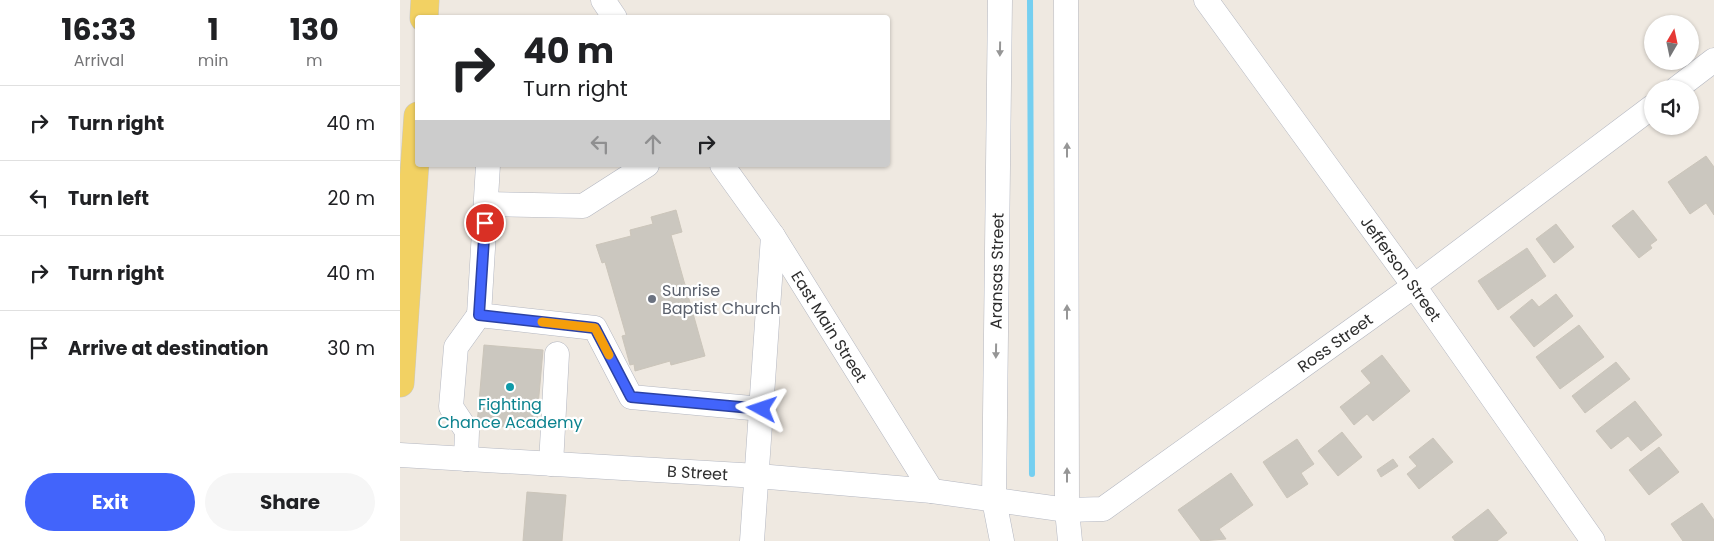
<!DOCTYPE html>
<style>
:root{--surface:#fff;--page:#f6f6f6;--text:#202124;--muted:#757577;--line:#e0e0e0;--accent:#4264fb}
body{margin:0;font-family:Poppins,sans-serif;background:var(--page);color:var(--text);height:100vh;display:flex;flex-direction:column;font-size:19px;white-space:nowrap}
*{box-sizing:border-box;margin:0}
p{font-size:16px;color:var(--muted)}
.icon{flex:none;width:28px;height:28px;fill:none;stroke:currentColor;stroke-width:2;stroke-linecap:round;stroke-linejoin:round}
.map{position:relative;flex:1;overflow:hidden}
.side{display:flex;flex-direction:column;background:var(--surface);width:400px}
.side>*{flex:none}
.guide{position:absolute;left:15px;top:15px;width:475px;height:152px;border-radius:5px;box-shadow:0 1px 4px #0004;background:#fff;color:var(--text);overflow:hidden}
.needle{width:32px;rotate:9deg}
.controls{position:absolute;left:1244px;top:15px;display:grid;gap:10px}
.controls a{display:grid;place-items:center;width:55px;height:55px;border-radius:50%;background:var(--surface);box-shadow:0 1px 4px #0004;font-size:25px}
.pin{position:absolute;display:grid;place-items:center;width:42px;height:42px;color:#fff;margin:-21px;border:2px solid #fff;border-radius:50%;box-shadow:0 1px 5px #0007}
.me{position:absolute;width:55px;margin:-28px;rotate:275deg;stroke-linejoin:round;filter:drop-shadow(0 0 4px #0008)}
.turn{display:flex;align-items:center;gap:18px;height:105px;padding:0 25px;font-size:22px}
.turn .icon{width:65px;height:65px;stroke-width:2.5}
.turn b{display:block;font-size:35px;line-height:42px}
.lanes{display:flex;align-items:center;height:48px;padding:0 25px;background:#0003;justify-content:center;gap:25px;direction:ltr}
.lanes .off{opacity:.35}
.eta{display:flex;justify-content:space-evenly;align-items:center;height:85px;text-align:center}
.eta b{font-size:30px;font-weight:700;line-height:35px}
.cta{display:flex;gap:10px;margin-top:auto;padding:10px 25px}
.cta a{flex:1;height:58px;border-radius:30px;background:var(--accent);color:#fff;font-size:20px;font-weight:700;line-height:58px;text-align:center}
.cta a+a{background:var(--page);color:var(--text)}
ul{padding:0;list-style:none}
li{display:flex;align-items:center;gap:15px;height:75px;padding:0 25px;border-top:1px solid var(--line)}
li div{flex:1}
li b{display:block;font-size:19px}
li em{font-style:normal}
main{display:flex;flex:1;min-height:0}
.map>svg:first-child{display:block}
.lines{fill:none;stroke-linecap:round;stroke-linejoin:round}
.stream{stroke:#75cff0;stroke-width:6}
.building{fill:#cbc7bf;stroke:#cbc5ba}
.minor-casing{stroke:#b4b7c1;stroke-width:25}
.major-casing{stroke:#c9c9c9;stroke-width:29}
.minor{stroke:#fff;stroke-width:24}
.major{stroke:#f2d163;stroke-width:28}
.oneway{fill:#969696}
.route-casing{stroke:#2b41a3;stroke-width:12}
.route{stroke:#4264fb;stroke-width:9}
.slow{stroke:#f59e0b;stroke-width:9}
.worship-dot{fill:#6b7280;stroke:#fff;stroke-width:2}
.culture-dot{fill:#0f9aa8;stroke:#fff;stroke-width:2}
.labels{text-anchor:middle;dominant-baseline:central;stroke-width:4.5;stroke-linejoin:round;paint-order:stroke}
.street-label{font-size:16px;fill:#2e2e2e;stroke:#fff}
.worship-label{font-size:16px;fill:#5b616d;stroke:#fff;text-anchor:start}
.culture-label{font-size:16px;fill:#0d838f;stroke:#fff}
</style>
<main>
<section class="side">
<div class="eta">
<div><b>16:33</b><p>Arrival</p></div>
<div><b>1</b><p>min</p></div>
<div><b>130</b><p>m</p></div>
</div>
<ul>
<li><svg class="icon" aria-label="right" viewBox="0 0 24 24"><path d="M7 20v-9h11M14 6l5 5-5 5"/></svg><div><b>Turn right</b></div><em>40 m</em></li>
<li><svg class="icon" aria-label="left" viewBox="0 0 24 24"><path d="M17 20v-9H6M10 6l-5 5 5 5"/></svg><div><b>Turn left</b></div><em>20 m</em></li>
<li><svg class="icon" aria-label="right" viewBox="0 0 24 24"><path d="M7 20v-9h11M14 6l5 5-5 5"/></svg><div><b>Turn right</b></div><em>40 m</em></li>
<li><svg class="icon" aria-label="arrive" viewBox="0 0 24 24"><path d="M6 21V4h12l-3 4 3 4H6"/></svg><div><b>Arrive at destination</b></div><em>30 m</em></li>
</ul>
<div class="cta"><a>Exit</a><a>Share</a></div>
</section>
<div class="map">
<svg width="1314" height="541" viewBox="0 0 1314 541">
<rect width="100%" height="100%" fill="#efe9e1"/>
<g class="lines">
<polyline class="stream" points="630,0 632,474"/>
</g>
<g class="building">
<polygon points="1306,156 1314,167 1314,215 1306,203 1290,214 1268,182"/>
<polygon points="276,210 282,232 271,235 305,356 271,365 270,361 235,371 234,364 230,365 222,336 226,335 205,262 202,263 196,245 231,236 230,230 253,224 251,217"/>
<polygon points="1233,210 1257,240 1250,245 1252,248 1239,258 1212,226"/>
<polygon points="1156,224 1174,247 1154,263 1136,239"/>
<polygon points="1127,248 1146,276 1098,310 1078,281"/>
<polygon points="1156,294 1173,316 1134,347 1110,317 1132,299 1139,307"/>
<polygon points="1179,325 1204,357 1160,389 1136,357"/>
<polygon points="84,345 143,350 136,429 77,425"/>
<polygon points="982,355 1010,391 973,421 967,414 954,425 940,407 971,383 961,371"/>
<polygon points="1216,362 1230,379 1185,413 1172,396"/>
<polygon points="1235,401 1262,435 1241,451 1228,436 1211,449 1196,431"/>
<polygon points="942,432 962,457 938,476 918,451"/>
<polygon points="1033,438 1053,462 1019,489 1007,474 1017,466 1009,457"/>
<polygon points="897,439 914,464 901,473 908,484 887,498 863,462"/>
<polygon points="1259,447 1279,472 1249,495 1229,470"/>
<polygon points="993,459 998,466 981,477 977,470"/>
<polygon points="831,473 853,505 819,529 826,539 801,541 778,510"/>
<polygon points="127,492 166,495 162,541 123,541"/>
<polygon points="1302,503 1314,520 1314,541 1283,541 1271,524"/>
<polygon points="1088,509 1107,533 1097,541 1055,541 1052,537"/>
</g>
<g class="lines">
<defs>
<g id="minor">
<polyline points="203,0 215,18"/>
<polyline points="600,0 594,500 602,541"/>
<polyline points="666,0 667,510 670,541"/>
<path id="s1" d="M 806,0 L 1014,286 L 1193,541"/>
<polyline points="1276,89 1314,60"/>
<polyline points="88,165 79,315 195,328 231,397 362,409"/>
<path id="s2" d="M 322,165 L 373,236 L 532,491"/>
<polyline points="86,204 183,206 247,165"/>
<path id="s3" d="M 0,455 L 358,476 L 532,491 L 667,510 L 703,509 L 1014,286 L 1252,107"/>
<polyline points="66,459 67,431 51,407 56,347 79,315"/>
<polyline points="151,464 157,354"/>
<polyline points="352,541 373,236"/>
</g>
<g id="major">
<polyline points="24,18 25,0"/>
<polyline points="0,383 18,116"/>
</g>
</defs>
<use href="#minor" class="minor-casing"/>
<use href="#major" class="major-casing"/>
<use href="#minor" class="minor"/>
<use href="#major" class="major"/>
</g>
<defs><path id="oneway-solid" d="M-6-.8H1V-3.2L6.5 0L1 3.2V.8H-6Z" transform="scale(1.25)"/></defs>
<g class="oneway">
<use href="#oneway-solid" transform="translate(600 49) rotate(91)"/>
<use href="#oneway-solid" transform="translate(667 150) rotate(-90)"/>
<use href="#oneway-solid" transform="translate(667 312) rotate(-90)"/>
<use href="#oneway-solid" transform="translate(596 351) rotate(91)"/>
<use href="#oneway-solid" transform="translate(667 475) rotate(-90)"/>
</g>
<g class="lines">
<defs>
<polyline id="route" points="85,223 79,315 195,328 231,397 362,409"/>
</defs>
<use href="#route" class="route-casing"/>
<use href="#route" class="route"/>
<polyline class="slow" points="142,322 195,328 209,355"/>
</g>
<circle class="worship-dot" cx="252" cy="299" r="5"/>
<circle class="culture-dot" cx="110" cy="387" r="5"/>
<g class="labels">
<g class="street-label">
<text stroke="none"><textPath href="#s1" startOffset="332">Jefferson Street</textPath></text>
<text transform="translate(597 271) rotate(-89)">Aransas Street</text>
<text stroke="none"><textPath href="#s2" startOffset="194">East Main Street</textPath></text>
<text stroke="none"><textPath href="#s3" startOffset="991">Ross Street</textPath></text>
<text stroke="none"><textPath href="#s3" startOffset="298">B Street</textPath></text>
</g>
<g class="worship-label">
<text x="262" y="290">Sunrise<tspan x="262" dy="18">Baptist Church</tspan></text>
</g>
<g class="culture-label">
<text x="110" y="404">Fighting<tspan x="110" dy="18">Chance Academy</tspan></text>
</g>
</g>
</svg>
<div class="controls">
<a><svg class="needle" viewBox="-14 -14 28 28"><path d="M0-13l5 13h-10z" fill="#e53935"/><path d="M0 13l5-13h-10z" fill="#757577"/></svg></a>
<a><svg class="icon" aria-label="sound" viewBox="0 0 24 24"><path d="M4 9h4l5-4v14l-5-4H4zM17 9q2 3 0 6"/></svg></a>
</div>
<div class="pin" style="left:85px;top:223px;background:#d93025"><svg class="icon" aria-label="arrive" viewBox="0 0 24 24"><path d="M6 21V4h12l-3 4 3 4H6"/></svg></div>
<svg class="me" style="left:362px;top:409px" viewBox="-20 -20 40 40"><path d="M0-17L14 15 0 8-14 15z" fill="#4264fb" stroke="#fff" stroke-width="4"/></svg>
<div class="guide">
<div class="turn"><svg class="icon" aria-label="right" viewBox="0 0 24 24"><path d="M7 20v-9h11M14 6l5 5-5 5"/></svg><div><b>40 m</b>Turn right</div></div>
<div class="lanes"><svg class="icon off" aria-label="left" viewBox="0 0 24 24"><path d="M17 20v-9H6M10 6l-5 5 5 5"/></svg><svg class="icon off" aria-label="ahead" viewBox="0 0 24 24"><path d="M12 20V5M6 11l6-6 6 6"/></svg><svg class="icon" aria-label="right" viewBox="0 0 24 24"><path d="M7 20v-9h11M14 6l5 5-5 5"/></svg></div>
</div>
</div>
</main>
